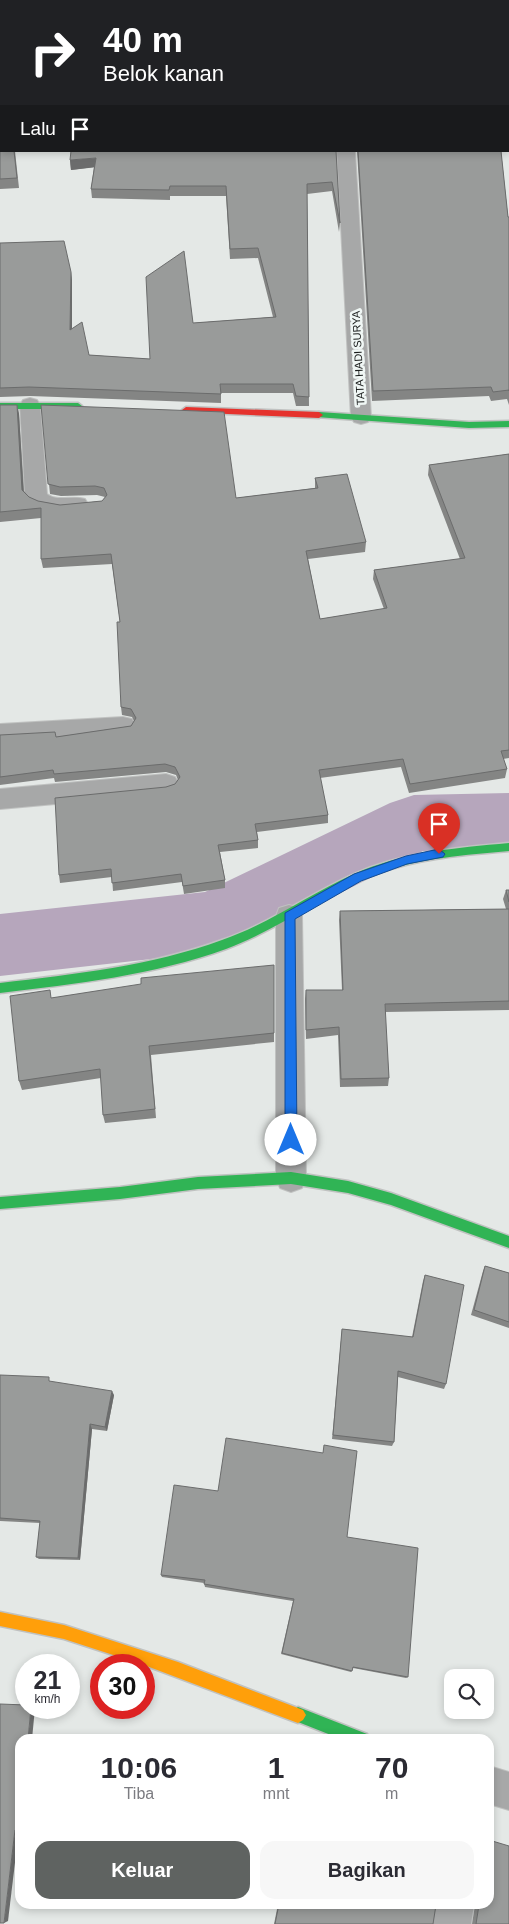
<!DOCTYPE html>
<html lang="id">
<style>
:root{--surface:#fff;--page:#f7f7f7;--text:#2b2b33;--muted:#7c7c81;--accent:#5f6361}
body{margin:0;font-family:Arial,sans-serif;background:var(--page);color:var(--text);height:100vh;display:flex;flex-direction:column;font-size:19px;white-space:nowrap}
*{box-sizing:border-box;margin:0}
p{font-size:16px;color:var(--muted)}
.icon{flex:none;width:28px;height:28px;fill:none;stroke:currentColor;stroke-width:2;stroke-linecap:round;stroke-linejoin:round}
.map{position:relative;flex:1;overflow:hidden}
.drawer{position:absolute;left:15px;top:1734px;width:479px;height:175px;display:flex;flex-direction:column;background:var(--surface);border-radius:15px;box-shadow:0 2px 8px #0003}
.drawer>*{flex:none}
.hud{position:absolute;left:0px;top:0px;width:510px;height:152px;box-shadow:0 2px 8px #0003;background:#202124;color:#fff;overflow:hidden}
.controls{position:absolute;left:444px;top:1669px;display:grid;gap:10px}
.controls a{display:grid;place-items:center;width:50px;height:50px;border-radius:10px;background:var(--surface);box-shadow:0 2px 8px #0003;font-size:25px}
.speed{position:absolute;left:15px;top:1654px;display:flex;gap:10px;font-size:25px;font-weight:700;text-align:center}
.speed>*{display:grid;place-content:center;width:65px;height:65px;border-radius:50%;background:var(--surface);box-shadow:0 2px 8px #0003;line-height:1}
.speed small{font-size:12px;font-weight:400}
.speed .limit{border:8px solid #d22;background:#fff;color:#111}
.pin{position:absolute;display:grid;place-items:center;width:42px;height:42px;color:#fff;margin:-51px -21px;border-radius:50% 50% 50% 0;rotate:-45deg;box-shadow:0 0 5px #0007}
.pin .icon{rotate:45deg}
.me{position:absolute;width:55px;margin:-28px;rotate:0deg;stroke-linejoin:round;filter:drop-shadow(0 0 4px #0008)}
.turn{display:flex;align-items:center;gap:18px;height:105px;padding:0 20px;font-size:22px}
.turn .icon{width:65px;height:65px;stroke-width:2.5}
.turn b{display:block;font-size:35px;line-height:42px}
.then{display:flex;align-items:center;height:48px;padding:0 20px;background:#0003;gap:10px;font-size:19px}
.eta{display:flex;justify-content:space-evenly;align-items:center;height:85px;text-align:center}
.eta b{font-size:30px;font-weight:700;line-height:35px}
.action{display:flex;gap:10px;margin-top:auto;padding:10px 20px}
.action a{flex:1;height:58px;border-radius:15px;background:var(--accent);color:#fff;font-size:20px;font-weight:700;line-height:58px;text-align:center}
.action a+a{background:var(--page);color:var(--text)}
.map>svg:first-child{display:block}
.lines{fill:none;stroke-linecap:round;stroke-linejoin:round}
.river{fill:#b6a6bc;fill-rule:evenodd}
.street-casing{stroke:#c0c2c1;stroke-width:2}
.fast-casing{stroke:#c0c2c1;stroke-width:3}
.slow-casing{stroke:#c0c2c1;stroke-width:3}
.jam-casing{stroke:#c0c2c1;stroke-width:3}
.street{fill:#a7a8a8;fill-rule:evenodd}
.fast{fill:#30b455;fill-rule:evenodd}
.slow{fill:#ff9f0a;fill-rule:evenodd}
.jam{fill:#e5322d;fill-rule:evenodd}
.wall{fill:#848584}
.shaded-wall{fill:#6b6c6c}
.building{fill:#999b9a;stroke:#6b6c6c}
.route{fill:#1a73e8;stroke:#114b97}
.labels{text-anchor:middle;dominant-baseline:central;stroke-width:5;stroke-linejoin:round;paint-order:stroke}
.far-street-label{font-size:11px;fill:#181b1a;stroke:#f0f7f5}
</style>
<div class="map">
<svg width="509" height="1924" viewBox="0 0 509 1924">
<rect width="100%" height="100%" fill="#e4e8e6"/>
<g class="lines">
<polygon class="river" points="509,793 509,849 423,851 240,944 214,952 0,976 0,914 205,892 390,803 414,795"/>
<defs>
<g id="street">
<rect x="49" y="0" width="16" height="1"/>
<rect x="331" y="0" width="16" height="1"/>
<polygon points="337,151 355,151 371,417 368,422 361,424 354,422 351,417"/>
<path d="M 30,398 L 37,400 L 40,405 L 47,494 C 57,502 72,495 85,499 L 88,504 L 85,509 L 66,512 L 48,512 L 36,508 L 28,500 L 25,495 L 20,405 L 23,400 Z"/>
<polygon points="123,717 132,719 135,726 132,733 123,735 0,742 0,724"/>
<polygon points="166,774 175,777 179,784 175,791 166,794 0,809 0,789"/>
<polygon points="289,905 299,908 302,916 306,1178 302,1188 291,1192 280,1188 276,1178 276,916 279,908"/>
<polygon points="489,1766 509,1772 509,1810 489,1804"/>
<polygon points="434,1904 474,1904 471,1924 431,1924"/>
</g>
<g id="fast">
<polygon points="0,403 78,403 82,406 78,409 0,409"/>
<polygon points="319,412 469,422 509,421 509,427 469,428 316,417 316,413"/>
<path d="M 509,843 L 509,851 C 466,855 420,858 379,873 C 325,893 280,929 226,949 C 154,975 76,984 0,993 L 0,983 C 75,974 151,966 222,940 C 269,924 309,894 354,874 C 403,852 456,848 509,843 Z"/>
<polygon points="291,1172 348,1181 391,1193 509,1236 509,1248 391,1205 348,1193 291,1184 198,1189 120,1199 0,1209 0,1197 120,1187 198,1177"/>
<polygon points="298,1707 367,1734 370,1739 341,1739 293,1720 290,1715 293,1710"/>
</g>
<polygon id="slow" points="0,1612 64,1625 178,1662 303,1710 306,1715 303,1720 298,1723 144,1665 64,1639 0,1626"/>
<polygon id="jam" points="186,407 319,412 323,415 319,418 183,412 182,410"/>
</defs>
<use href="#street" class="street-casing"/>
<use href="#fast" class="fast-casing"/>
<use href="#slow" class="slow-casing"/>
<use href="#jam" class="jam-casing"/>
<use href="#street" class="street"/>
<use href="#fast" class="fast"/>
<use href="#slow" class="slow"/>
<use href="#jam" class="jam"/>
</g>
<g class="wall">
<polygon points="0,0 1,151 15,151 19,188 0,189 0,142 1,143 1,140 0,139"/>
<polygon points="336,151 340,223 339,232 332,191 307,194 309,406 296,406 293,393 221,393 221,403 30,396 0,397 0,243 71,272 72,281 72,329 89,355 150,359 193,323 273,317 258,258 230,259 226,196 170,196 170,200 92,198 91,189 94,167 71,170 70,160"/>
<polygon points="357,151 501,151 508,217 509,217 509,405 507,399 491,401 489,396 372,401"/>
<polygon points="0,405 17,405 19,414 24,491 29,497 38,501 60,505 102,501 105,497 97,495 61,496 50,494 41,405 236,498 315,488 315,478 366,542 365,552 308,559 320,619 384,609 373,579 374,570 460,559 428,475 429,465 509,454 509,758 503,759 507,769 505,778 409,793 401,767 320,778 328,815 328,823 257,832 258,840 258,848 220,852 225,880 225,888 184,894 182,882 113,891 112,877 60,883 59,875 166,787 175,784 178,780 176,775 166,772 55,782 54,778 0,785 0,735 56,737 131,726 134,721 132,717 122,715 121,707 120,622 112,564 43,568 41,559 41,518 0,522"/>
<polygon points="506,890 509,890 509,1010 385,1012 389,1078 388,1086 340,1087 338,1035 306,1039 305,999 306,990 342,990 339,920 340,911 506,909 503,899"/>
<polygon points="274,965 274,1042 151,1055 156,1118 105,1123 103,1115 101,1078 22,1090 19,1081 52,998"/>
<polygon points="485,1266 509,1273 509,1328 471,1315 483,1271"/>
<polygon points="425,1275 446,1384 444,1389 398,1377 394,1442 392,1446 332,1439 342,1329 412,1337 423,1281"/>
<polygon points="0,1375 52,1382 114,1395 107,1431 92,1429 80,1560 39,1559 36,1557 40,1523 0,1521"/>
<polygon points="347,1537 408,1677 406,1678 353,1668 352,1671 351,1672 281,1654 293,1601 205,1587 204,1583 162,1577 161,1575"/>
<polygon points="278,1904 489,1904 509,1924 472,1924 475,1905 436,1905 433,1924 274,1924"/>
</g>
<g class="shaded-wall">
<polygon points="96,158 97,167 71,170 70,160"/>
<polygon points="71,272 72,281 72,339 70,330"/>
<polygon points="17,405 19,414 24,499 22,490"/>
<polygon points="112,1391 114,1395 107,1431 105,1427"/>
<polygon points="90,1424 92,1429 80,1560 78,1558"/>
<polygon points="31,1708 35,1708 32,1739 28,1739"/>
<polygon points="19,1829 8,1921 4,1923 15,1830"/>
</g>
<g class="building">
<polygon points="0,0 32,0 32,1 1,1 1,131 0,130"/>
<rect x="96" y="0" width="204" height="1"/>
<rect x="435" y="0" width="40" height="1"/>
<polygon points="487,0 509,0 509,16 509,1 487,1"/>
<polygon points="1,134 1,151 14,151 17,178 0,179 0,142 1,143"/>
<polygon points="71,151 336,151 340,223 332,182 307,184 309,397 296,396 293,384 220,384 221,394 29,387 0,388 0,243 64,241 71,272 70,330 82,322 89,355 150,359 146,277 184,251 193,323 276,317 258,248 230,249 226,186 170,186 169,190 91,189 96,158 70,160"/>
<polygon points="358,151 501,151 508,217 509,217 509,391 509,390 493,392 491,387 373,391"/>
<polygon points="0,405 17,405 22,490 29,497 38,501 60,505 102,501 107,495 104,488 95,486 60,487 48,484 41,405 224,412 236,498 318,488 315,478 347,474 366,542 306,551 320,619 387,608 374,570 465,558 429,465 509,454 509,750 501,751 507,769 410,784 403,759 319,770 328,815 255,824 258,840 218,845 225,880 183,886 181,874 112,883 111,869 59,875 55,798 166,787 175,784 180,777 175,767 165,764 54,774 53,770 0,777 0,735 55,732 56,737 131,726 136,718 131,709 121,707 117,622 120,622 111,554 41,559 41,508 0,512"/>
<polygon points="506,890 509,890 509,902"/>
<polygon points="509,909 509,1001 385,1004 389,1078 341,1079 339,1027 306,1030 306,990 343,990 340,911"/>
<polygon points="274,965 274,1033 149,1046 155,1109 103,1115 100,1069 19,1081 10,996 50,990 51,998 141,984 141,978"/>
<polygon points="485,1266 509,1273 509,1322 474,1310"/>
<polygon points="425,1275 464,1285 446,1384 398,1371 394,1442 333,1435 342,1329 413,1337"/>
<polygon points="0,1375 49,1377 49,1381 112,1391 105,1427 90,1424 78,1558 36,1557 40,1521 0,1518"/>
<polygon points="226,1438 323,1453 324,1445 357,1451 347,1537 418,1548 408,1677 353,1667 352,1671 282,1653 294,1599 204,1584 205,1580 161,1575 174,1485 218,1491"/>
<polygon points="0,1704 26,1705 26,1708 31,1708 28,1739 20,1739 20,1830 15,1830 4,1923 0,1923"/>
<polygon points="489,1840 509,1846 509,1924 476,1924 479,1905 436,1905 433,1924 275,1924 279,1904 489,1904"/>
</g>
<polygon class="route" points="439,849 445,854 443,857 407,864 361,881 295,919 297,1140 295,1144 287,1144 285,1140 285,913 354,874 406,856"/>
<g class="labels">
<g class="far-street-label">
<text transform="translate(358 358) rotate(-93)">TATA HADI SURYA</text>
</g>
</g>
</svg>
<div class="controls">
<a><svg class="icon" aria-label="search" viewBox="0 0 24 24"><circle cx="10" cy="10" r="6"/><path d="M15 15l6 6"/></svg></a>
</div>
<div class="speed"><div>21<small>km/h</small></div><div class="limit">30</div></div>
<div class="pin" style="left:439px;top:854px;background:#d93025"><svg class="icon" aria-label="arrive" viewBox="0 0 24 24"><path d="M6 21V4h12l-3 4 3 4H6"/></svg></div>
<svg class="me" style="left:291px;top:1140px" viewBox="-20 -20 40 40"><circle r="19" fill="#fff"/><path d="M0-13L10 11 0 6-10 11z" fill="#1a73e8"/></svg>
<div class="hud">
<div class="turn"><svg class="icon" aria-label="right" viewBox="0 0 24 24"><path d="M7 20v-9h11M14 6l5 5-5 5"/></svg><div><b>40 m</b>Belok kanan</div></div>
<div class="then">Lalu<svg class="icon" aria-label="arrive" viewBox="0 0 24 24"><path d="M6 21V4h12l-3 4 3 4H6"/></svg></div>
</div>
<section class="drawer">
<div class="eta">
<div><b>10:06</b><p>Tiba</p></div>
<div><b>1</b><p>mnt</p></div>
<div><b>70</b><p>m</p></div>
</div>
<div class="action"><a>Keluar</a><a>Bagikan</a></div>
</section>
</div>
